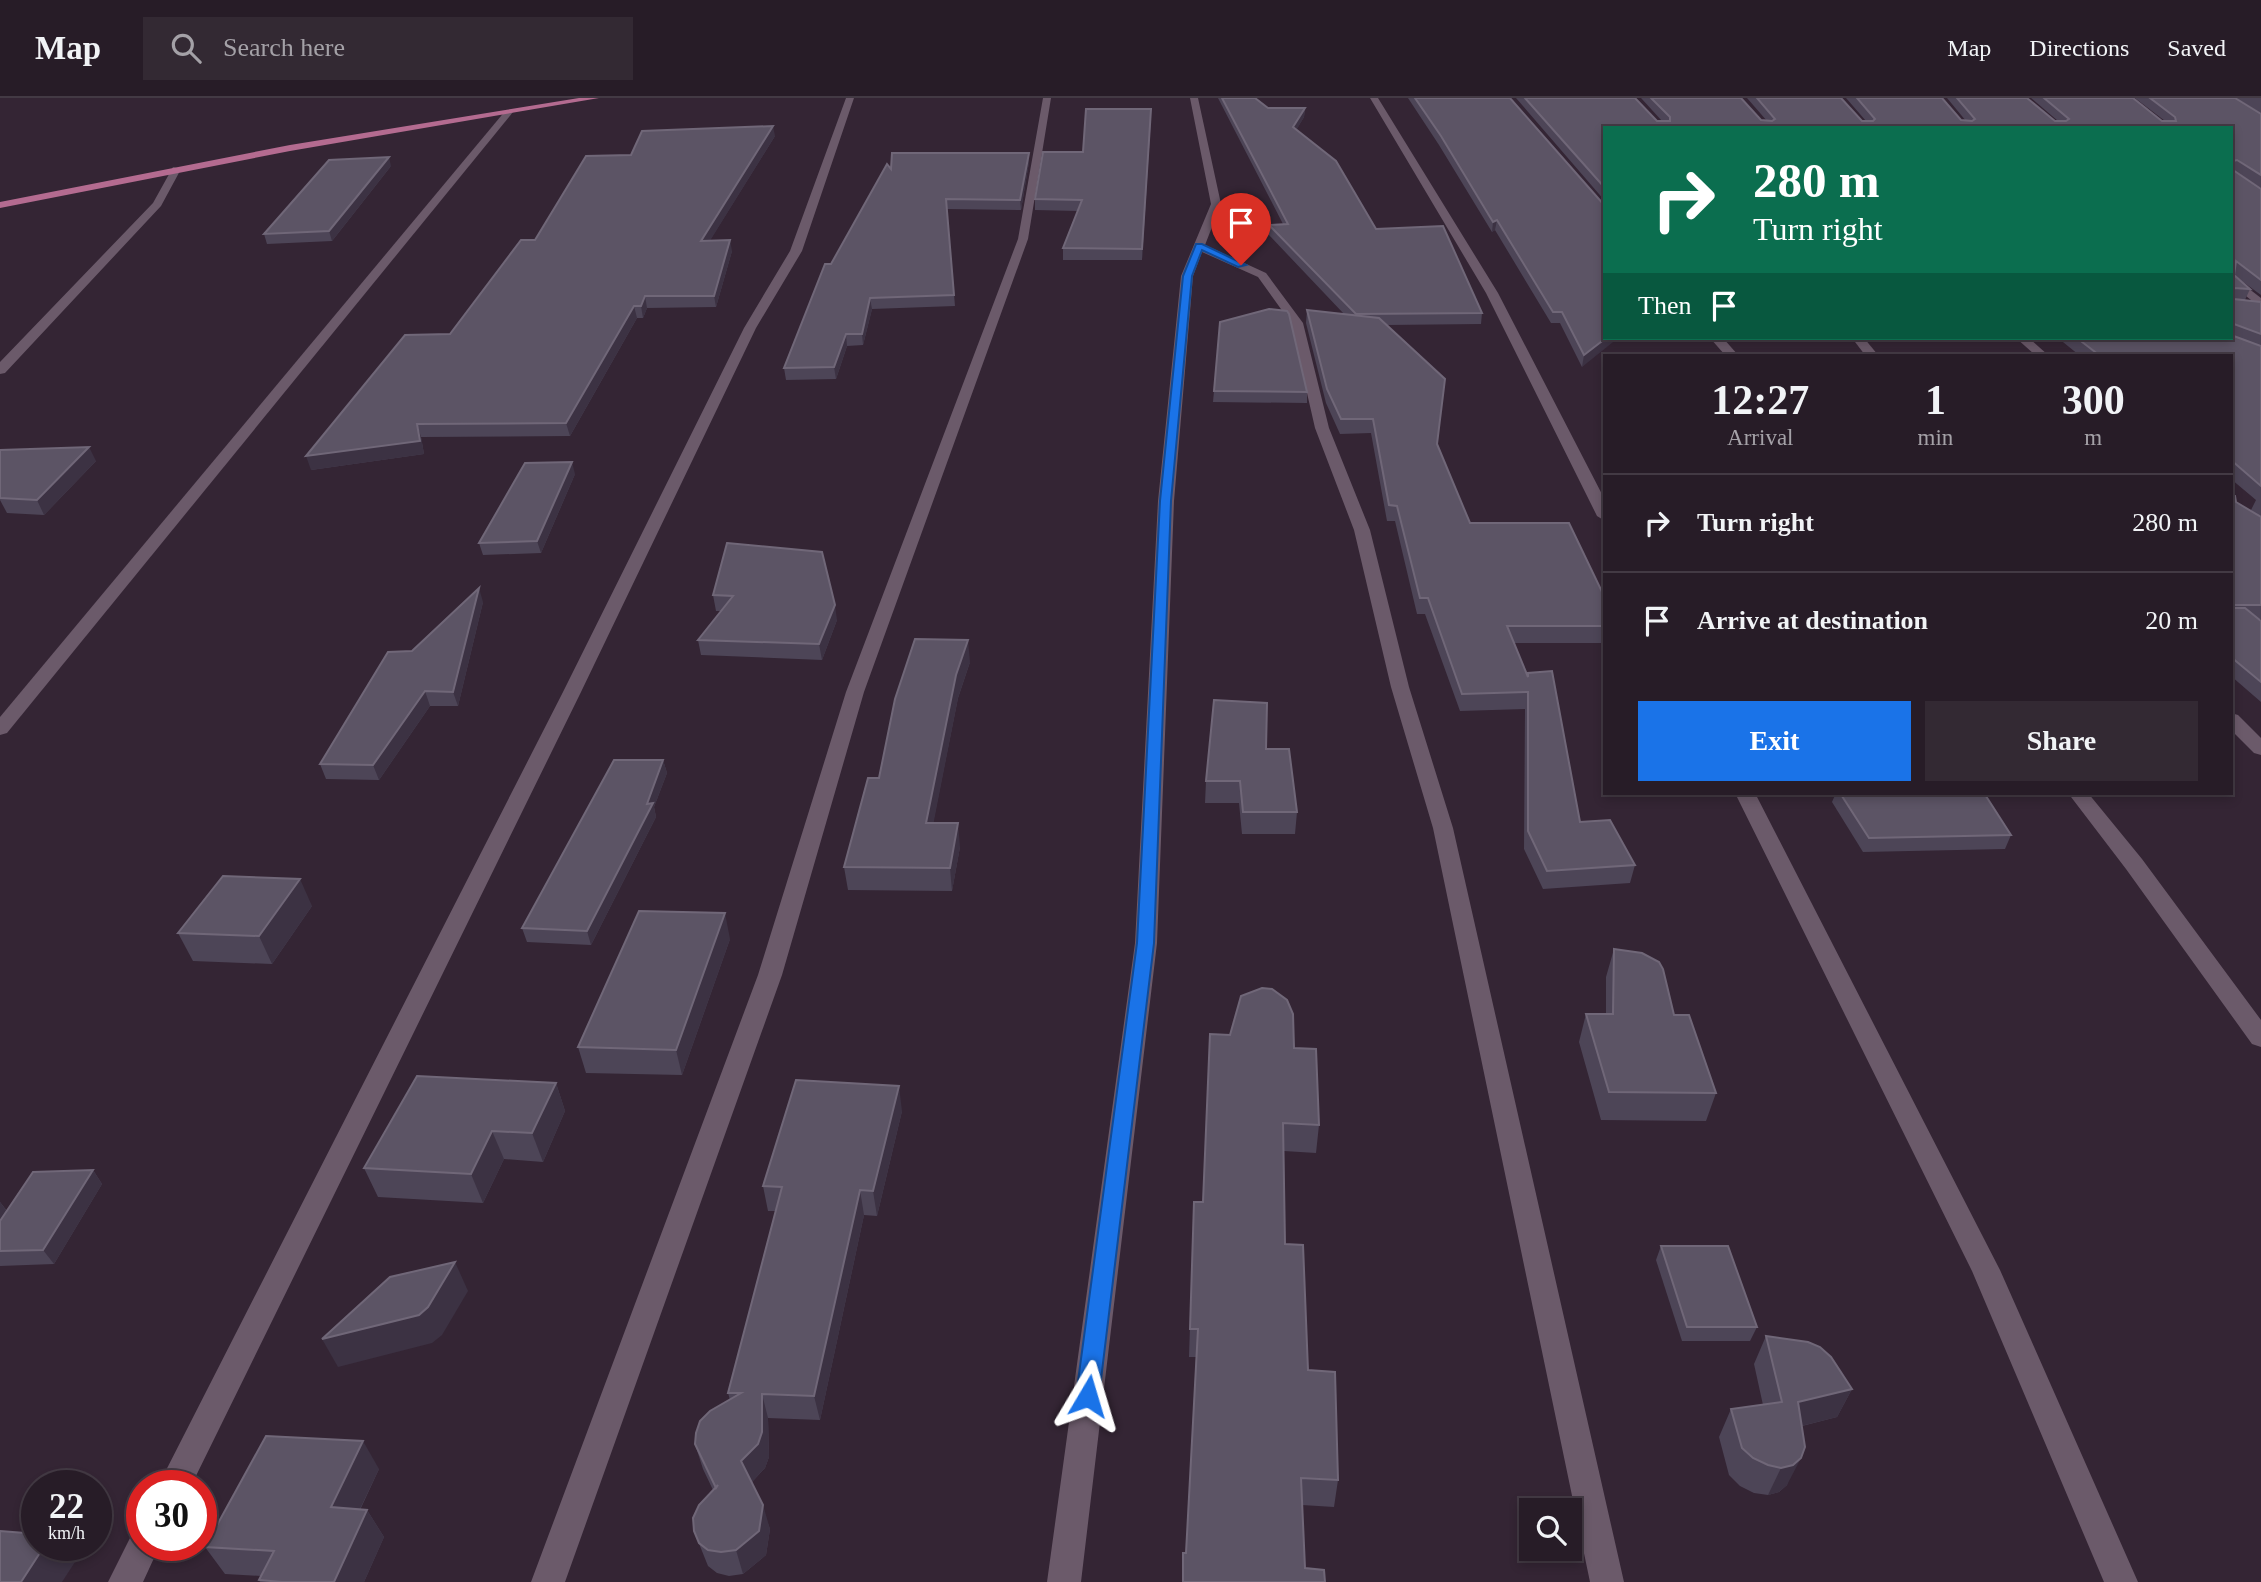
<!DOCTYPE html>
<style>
:root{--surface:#271c27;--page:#332933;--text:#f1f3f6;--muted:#a4a1a7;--line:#433a44;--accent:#1a73e8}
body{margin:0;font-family:"Times New Roman",serif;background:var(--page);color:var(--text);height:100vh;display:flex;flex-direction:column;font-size:26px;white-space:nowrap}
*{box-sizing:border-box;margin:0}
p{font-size:23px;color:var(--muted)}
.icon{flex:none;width:38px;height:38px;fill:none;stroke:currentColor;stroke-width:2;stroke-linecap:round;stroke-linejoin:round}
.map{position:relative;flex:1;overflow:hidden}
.side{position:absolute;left:1603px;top:256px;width:630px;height:441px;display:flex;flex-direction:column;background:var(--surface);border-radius:0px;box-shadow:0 4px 10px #0003,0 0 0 2px var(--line)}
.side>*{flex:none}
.top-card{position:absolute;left:1603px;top:28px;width:630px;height:214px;border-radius:0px;box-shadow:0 4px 10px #0003,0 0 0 2px var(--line);background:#0b6e4f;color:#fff;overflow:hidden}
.buttons{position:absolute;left:1519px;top:1400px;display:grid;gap:14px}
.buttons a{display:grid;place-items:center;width:63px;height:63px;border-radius:0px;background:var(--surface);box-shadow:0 4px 10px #0003,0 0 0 2px var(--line);font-size:35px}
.speed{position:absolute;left:21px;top:1372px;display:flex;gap:14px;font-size:35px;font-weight:700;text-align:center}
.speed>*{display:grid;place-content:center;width:91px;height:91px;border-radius:50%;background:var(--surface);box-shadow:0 4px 10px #0003,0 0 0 2px var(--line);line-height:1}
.speed small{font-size:18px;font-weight:400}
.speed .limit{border:10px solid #d22;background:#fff;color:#111}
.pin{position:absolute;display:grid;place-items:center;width:60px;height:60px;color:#fff;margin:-72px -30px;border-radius:50% 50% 50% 0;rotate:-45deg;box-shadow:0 0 7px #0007}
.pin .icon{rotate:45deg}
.me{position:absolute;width:77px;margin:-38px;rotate:7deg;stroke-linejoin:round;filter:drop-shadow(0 0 5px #0008)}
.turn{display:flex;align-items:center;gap:24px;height:147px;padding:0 35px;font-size:32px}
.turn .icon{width:91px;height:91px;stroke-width:2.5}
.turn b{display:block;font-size:49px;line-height:60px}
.then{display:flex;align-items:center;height:66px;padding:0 35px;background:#0003;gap:14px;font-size:26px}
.eta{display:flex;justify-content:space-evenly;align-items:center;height:119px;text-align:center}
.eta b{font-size:42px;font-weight:700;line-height:49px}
.primary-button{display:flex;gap:14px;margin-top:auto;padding:14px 35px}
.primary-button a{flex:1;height:80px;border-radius:0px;background:var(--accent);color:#fff;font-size:28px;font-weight:700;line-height:80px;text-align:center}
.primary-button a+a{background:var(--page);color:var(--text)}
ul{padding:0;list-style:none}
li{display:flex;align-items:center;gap:21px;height:98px;padding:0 35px;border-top:2px solid var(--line)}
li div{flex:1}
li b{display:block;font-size:26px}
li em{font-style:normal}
header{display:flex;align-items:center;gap:42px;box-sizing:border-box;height:98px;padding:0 35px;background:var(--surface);border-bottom:2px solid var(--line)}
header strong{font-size:33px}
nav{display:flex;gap:38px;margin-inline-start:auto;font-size:24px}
.search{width:490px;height:63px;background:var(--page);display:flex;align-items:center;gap:18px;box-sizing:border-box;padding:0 24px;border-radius:0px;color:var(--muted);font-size:26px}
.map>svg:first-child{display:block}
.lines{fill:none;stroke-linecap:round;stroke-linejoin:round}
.minor{fill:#6b5a6a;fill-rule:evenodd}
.major{fill:#b46b90;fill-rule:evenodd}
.wall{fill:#4d4557}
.shaded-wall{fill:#3c3243}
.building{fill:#5c5465;stroke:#706778;stroke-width:2}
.route{fill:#1a73e8;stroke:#114b97;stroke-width:2}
</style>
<header>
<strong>Map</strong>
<div class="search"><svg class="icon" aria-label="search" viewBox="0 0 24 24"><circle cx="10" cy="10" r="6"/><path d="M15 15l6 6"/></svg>Search here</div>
<nav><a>Map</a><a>Directions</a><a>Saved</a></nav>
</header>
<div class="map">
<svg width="2261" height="1484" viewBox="0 0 2261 1484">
<rect width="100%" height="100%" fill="#342534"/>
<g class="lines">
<g class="minor">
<polygon points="846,0 854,0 802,153 756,230 581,594 191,1388 158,1388 563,594 744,230 790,153"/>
<polygon points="1043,0 1051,0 1028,141 864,594 782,877 565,1484 531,1484 758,877 846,594 1018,141"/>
<polygon points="1190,0 1198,0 1221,106 1205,147 1266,175 1303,225 1329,330 1370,432 1409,589 1453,730 1624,1484 1590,1484 1433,730 1391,589 1354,432 1315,330 1291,225 1258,179 1202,154 1193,178 1174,403 1157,845 1081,1484 1047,1484 1135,845 1158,403 1181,178 1211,106"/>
<polygon points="1370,0 1378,0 1498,195 1605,402 1605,423 1597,418 1486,195"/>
<polygon points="506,12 513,14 7,635 0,637 0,619"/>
<polygon points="173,69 181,71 161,108 5,275 0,276 0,264 153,105"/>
<polygon points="2231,177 2261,200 2261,210 2231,186"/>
<polygon points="1710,240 1723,240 1738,257 1725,257"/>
<polygon points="1852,240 1864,240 1878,257 1865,257"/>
<polygon points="2016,240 2029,240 2048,257 2035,257"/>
<polygon points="2231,615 2238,617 2261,640 2261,657 2254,655 2231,632"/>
<polygon points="1735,695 1755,695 2000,1172 2138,1484 2104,1484 1972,1173"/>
<polygon points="2068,695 2088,695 2142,761 2261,922 2261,949 2252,946 2126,771"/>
<polygon points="142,1432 142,1447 160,1447 143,1484 108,1484 132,1436"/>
</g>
<polygon class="major" points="579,0 599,0 290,53 0,110 0,104 290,47"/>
</g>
<g class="wall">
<polygon points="1218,0 1255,0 1268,10 1305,10 1304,19 1296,32 1376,131 1482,215 1481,226 1386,227 1470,425 1605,500 1605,545 1514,545 1580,724 1635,767 1630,785 1543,791 1524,751 1525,611 1460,613 1425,516 1417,516 1395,423 1387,423 1371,335 1340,336 1326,305 1306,225 1307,212 1344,216 1269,137 1269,127 1283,126"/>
<polygon points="1408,0 1510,0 1605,240 1582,269 1560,225 1551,225 1495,132 1492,134 1439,47"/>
<polygon points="1516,0 1635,0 1657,23 1662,23 1641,0 1741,0 1761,22 1767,23 1747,0 1841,0 1862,23 1866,23 1846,0 1942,0 1961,22 1966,23 1947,0 2027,0 2055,23 2058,23 2031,0 2133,0 2162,23 2165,23 2135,0 2235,0 2261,16 2261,90 2233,72 2261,91 2261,197 2235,178 2250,191 2245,202 2261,204 2261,521 2259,521 2261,523 2261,604 2231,578 2231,398 2236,404 2257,417 2251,412 2256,402 2231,381 2231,257 2079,257 2058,240 2231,240 2231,30 1605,30 1605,103"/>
<polygon points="2236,0 2261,0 2261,15"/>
<polygon points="1151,20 1142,162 1063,162 1063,150 1078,113 1035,112 1035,101 1083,54"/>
<polygon points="775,38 710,142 732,153 716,209 647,210 643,220 637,220 570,338 421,339 424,356 311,372 450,236 535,142 631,57"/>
<polygon points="1029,64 1021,112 947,111 955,208 872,211 863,247 847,248 836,281 786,282 784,270 831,166 891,71"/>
<polygon points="391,68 332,143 267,146 264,136"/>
<polygon points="1876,240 1936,240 1935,242"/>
<polygon points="1214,293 1307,294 1307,305 1213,304"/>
<polygon points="0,352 96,363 44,417 7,415 0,402"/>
<polygon points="575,376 541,455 483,457 479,445"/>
<polygon points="727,445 837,522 822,562 701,557 698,542 721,513 716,513 713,497"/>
<polygon points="483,504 458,608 430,608 379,682 326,681 320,666 412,553"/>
<polygon points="970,564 958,600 933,725 960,749 952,793 848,792 844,769 879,680"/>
<polygon points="1266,651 1297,714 1295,736 1242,736 1239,705 1205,705 1206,683"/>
<polygon points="663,662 667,675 654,709 656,719 591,847 527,844 522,830"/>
<polygon points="1836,695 1984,695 2011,737 2005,751 1863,754 1832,704"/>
<polygon points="312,808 272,866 193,863 178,835"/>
<polygon points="730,841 682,977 586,975 578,949"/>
<polygon points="1614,851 1674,917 1716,995 1706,1023 1601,1022 1579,944 1586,916 1606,916 1606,879"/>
<polygon points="1294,950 1319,1027 1316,1055 1284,1053 1285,1146 1308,1272 1338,1382 1334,1409 1302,1407 1305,1470 1325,1484 1182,1484 1183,1455 1186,1455 1196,1259 1189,1259 1194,1104 1203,1104"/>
<polygon points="556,985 565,1013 543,1064 504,1061 483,1105 378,1099 364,1070"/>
<polygon points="902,1013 877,1118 864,1117 820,1322 768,1320 769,1359 765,1370 752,1384 770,1431 766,1457 743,1476 729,1478 717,1475 708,1468 694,1433 713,1392 703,1371 695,1346 730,1302 728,1295 776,1113 768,1113 763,1088"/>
<polygon points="93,1072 102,1086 54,1166 0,1168 0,1104 7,1113"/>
<polygon points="1661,1148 1757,1229 1750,1243 1682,1243 1656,1162"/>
<polygon points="1766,1238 1852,1291 1837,1319 1802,1328 1787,1387 1779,1394 1768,1397 1754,1395 1740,1388 1729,1377 1719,1339 1731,1311 1763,1307 1754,1266"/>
<polygon points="379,1371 360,1412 367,1412 384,1439 364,1484 260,1484 259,1482 261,1478 225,1476 205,1449"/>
</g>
<g class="shaded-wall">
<polygon points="1305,10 1304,19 1293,38 1293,29"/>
<polygon points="1151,11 1151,20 1142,162 1142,151"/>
<polygon points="773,28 775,38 703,154 701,143"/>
<polygon points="1029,55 1029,64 1021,112 1020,102"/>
<polygon points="389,59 391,68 332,143 329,133"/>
<polygon points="1497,122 1495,132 1492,134 1493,124"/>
<polygon points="730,142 732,153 716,209 714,198"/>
<polygon points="645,198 647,210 643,220 641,208"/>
<polygon points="870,200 872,211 863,247 862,236"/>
<polygon points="634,208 637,220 570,338 566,325"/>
<polygon points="846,236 847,248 836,281 834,269"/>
<polygon points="1606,240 1618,240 1582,269 1584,257"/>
<polygon points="417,326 421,339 424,356 311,372 306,358"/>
<polygon points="89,349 96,363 44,417 37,402"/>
<polygon points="572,364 575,376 541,455 537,443"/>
<polygon points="479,490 483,504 458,608 453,594"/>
<polygon points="835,507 837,522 822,562 819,546"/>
<polygon points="968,542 970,564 958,600 929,748 926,725 956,577"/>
<polygon points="425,593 430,608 379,682 373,667"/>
<polygon points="663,662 667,675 654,709 656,719 591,847 587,833 647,706"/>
<polygon points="958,725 960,749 952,793 950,770"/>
<polygon points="300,781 312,808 272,866 259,838"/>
<polygon points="725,815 730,841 682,977 676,952"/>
<polygon points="556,985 565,1013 543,1064 532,1035"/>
<polygon points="899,988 902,1013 877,1118 873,1093"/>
<polygon points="492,1033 504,1061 483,1105 471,1076"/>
<polygon points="93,1072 102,1086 54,1166 43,1152"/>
<polygon points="860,1092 864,1117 820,1322 814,1298"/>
<polygon points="0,1104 16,1126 0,1134"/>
<polygon points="455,1164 468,1193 442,1237 432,1245 338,1269 322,1241"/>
<polygon points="1852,1291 1837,1319 1785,1332 1798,1304"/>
<polygon points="762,1296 768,1320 769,1359 765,1370 749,1387 741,1363"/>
<polygon points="363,1343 379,1371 348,1436 331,1409"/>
<polygon points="1801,1360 1787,1387 1779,1394 1768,1397 1781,1370"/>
<polygon points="763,1407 770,1431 766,1457 743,1476 736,1452"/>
<polygon points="367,1412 384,1439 364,1484 334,1484"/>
<polygon points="45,1447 60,1447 75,1464 62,1484 21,1484"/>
</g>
<g class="building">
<polygon points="1222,0 1255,0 1268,10 1305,10 1293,29 1336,63 1376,131 1443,128 1482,215 1356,216 1269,127 1288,126"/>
<polygon points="1415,0 1510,0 1605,108 1606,240 1584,257 1562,214 1553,214 1497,122 1493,124 1441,38"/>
<polygon points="1525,0 1635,0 1657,23 1670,23 1670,19 1651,0 1741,0 1761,22 1772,23 1775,21 1757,0 1841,0 1862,23 1873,23 1875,21 1857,0 1942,0 1961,22 1972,23 1975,21 1957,0 2027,0 2055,23 2066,23 2069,21 2044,0 2133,0 2162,23 2176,23 2175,19 2150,0 2235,0 2261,16 2261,77 2237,62 2233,63 2233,72 2261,91 2261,182 2236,163 2234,177 2250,191 2234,190 2234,201 2261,204 2261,236 2234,226 2231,226 2231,30 1605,30 1605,90"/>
<polygon points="1086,11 1151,11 1142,151 1063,150 1082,102 1035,101 1043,54 1083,54"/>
<polygon points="773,28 701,143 730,142 714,198 645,198 641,208 634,208 566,325 417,326 420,343 306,358 405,237 450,236 521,142 535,142 586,58 631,57 642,33"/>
<polygon points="892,55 1029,55 1020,102 946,101 954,197 870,200 862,236 846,236 834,269 784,270 825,166 831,166 887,66 891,71"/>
<polygon points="389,59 329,133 264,136 329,62"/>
<polygon points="1269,211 1287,213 1289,216 1307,294 1214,293 1220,224"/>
<polygon points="1307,212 1379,220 1445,281 1437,346 1470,425 1569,425 1605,500 1605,528 1507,528 1528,579 1528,575 1552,573 1580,724 1610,722 1635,767 1547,773 1528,733 1528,594 1462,596 1428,500 1420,500 1397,408 1389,407 1373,321 1341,321 1327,291"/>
<polygon points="2231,237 2261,248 2261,388 2231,362 2231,257 2099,257 2077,240 2231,240"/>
<polygon points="89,349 37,402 0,400 0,352"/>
<polygon points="572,364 537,443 479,445 525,365"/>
<polygon points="2231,398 2235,398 2236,404 2261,419 2261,507 2231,507"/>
<polygon points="727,445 822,454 835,507 819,546 698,542 733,498 713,497"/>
<polygon points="479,490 453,594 425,593 373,667 320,666 388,554 412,553"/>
<polygon points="2231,510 2245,510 2261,523 2261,584 2231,559"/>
<polygon points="915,541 968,542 956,577 926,725 958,725 950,770 844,769 868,680 879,680 895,601"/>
<polygon points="1214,602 1267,605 1266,651 1289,651 1297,714 1243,714 1240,683 1206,683"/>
<polygon points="614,662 663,662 647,706 653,705 587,833 522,830"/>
<polygon points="1840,695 1984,695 2011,737 1869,740"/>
<polygon points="223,778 300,781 259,838 178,835"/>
<polygon points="639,813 725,815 676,952 578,949"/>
<polygon points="1614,851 1642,855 1659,864 1663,871 1674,917 1689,917 1716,995 1609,994 1586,916 1613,916"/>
<polygon points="1262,890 1272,891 1287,902 1293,916 1294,950 1316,951 1319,1027 1283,1025 1285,1146 1303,1147 1308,1272 1335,1274 1338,1382 1301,1380 1305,1470 1324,1472 1325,1484 1183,1484 1183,1455 1186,1455 1198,1231 1190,1231 1194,1104 1203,1104 1210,936 1230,937 1241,898"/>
<polygon points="417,978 556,985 532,1035 492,1033 471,1076 364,1070"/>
<polygon points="796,982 899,988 873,1093 860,1092 814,1298 762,1296 762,1334 758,1346 741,1363 763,1407 759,1433 736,1452 721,1454 708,1452 699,1445 694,1433 693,1420 699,1407 718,1387 716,1390 695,1346 696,1335 700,1323 710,1313 741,1295 728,1295 782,1089 763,1088"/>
<polygon points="93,1072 43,1152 0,1153 0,1123 33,1074"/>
<polygon points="1661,1148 1728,1148 1757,1229 1687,1229"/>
<polygon points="455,1164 428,1209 419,1217 322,1241 390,1179"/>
<polygon points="1766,1238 1808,1244 1820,1249 1831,1259 1852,1291 1798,1304 1805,1349 1801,1360 1793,1367 1781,1370 1768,1367 1753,1360 1742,1350 1731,1311 1782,1304"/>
<polygon points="266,1338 363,1343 331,1409 367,1412 334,1484 282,1484 259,1482 274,1453 205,1449"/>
<polygon points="0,1433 37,1436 37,1447 45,1447 21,1484 0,1484"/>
</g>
<polygon class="route" points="1196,146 1202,146 1246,167 1238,169 1202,152 1192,178 1171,403 1154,845 1099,1298 1096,1305 1088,1308 1080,1305 1076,1298 1137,845 1160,403 1183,178"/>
</svg>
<div class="buttons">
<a><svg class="icon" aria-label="search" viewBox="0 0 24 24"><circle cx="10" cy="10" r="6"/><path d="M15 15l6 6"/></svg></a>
</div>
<div class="speed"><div>22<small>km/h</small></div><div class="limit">30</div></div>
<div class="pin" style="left:1241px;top:167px;background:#d93025"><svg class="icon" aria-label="arrive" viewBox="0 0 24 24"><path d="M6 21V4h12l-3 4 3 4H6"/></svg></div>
<svg class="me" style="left:1088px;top:1298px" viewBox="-20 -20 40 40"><path d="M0-17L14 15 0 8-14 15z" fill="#1a73e8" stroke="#fff" stroke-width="4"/></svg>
<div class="top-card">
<div class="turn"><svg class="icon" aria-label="right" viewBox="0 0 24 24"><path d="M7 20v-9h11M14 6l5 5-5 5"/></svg><div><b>280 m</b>Turn right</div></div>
<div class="then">Then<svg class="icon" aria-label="arrive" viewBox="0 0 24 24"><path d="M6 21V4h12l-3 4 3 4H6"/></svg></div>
</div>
<section class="side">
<div class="eta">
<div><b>12:27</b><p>Arrival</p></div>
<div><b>1</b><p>min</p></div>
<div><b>300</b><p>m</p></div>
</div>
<ul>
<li><svg class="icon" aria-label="right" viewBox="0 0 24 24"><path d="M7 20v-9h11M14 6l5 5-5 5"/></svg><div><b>Turn right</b></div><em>280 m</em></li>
<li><svg class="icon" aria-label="arrive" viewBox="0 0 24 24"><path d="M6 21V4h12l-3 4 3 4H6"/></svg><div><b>Arrive at destination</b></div><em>20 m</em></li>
</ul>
<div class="primary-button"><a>Exit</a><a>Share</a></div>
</section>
</div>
